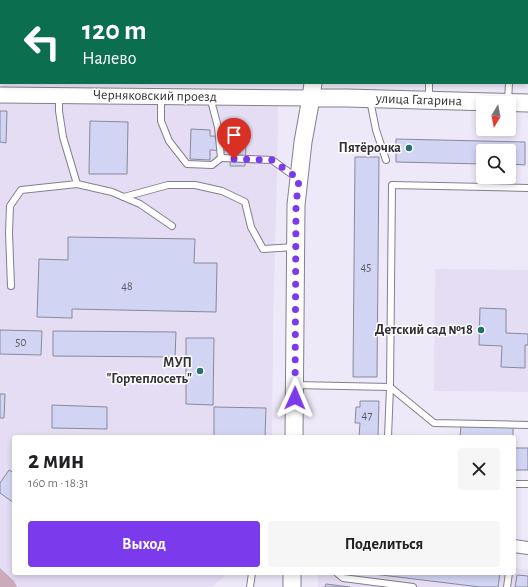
<!DOCTYPE html>
<html lang="ru">
<meta charset="utf-8">
<style>
:root{--surface:#fff;--page:#f6f6f6;--text:#202124;--muted:#757577;--accent:#7c3aed}
body{margin:0;font-family:"Alegreya Sans",sans-serif;background:var(--page);color:var(--text);height:100vh;display:flex;flex-direction:column;font-size:15px;white-space:nowrap}
*{box-sizing:border-box;margin:0}
p{font-size:13px;color:var(--muted)}
.icon{flex:none;width:22px;height:22px;fill:none;stroke:currentColor;stroke-width:2;stroke-linecap:round;stroke-linejoin:round}
.map{position:relative;flex:1;overflow:hidden}
.panel{position:absolute;left:12px;top:435px;width:504px;height:140px;display:flex;flex-direction:column;background:var(--surface);border-radius:4px;box-shadow:0 2px 6px #0003}
.panel>*{flex:none}
.hud{position:absolute;left:0px;top:0px;width:528px;height:84px;box-shadow:0 2px 6px #0003;background:#0b6e4f;color:#fff;overflow:hidden}
.needle{width:26px;rotate:190deg}
.controls{position:absolute;left:476px;top:96px;display:grid;gap:8px}
.controls a{display:grid;place-items:center;width:40px;height:40px;border-radius:4px;background:var(--surface);box-shadow:0 2px 6px #0003;font-size:20px}
.pin{position:absolute;display:grid;place-items:center;width:34px;height:34px;color:#fff;margin:-41px -17px;border-radius:50% 50% 50% 0;rotate:-45deg;box-shadow:0 0 4px #0007}
.pin .icon{rotate:45deg}
.me{position:absolute;width:44px;margin:-22px;rotate:1deg;stroke-linejoin:round;filter:drop-shadow(0 0 3px #0008)}
.turn{display:flex;align-items:center;gap:14px;height:84px;padding:0 16px;font-size:18px}
.turn .icon{width:52px;height:52px;stroke-width:2.5}
.turn b{display:block;font-size:28px;line-height:34px}
.round{display:grid;place-items:center;flex:none;width:42px;height:42px;border-radius:4px;background:var(--page)}
.overview{display:flex;align-items:center;justify-content:space-between;height:68px;padding:0 16px}
h1{font-size:24px;font-weight:700;line-height:30px}
.cta{display:flex;gap:8px;margin-top:auto;padding:8px 16px}
.cta a{flex:1;height:46px;border-radius:4px;background:var(--accent);color:#fff;font-size:16px;font-weight:700;line-height:46px;text-align:center}
.cta a+a{background:var(--page);color:var(--text)}
.map>svg:first-child{display:block}
.built{fill:#e5ddf4}
.forest{fill:#caabbc}
.building{fill:#d1d4f3;stroke:#888998}
.lines{fill:none;stroke-linecap:round;stroke-linejoin:round}
.service-casing{stroke:#847f8c;stroke-width:8}
.minor-casing{stroke:#847f8c;stroke-width:14}
.tertiary-casing{stroke:#847f8c;stroke-width:17}
.secondary-casing{stroke:#847f8c;stroke-width:19}
.service{stroke:#fff;stroke-width:6}
.minor{stroke:#fff;stroke-width:12}
.tertiary{stroke:#fff;stroke-width:15}
.secondary{stroke:#fff;stroke-width:17}
.route{stroke:#7c3aed;stroke-width:7;stroke-dasharray:0 12.6}
.poi-dot{fill:#246f70;stroke:#fff;stroke-width:1.5}
.labels{text-anchor:middle;dominant-baseline:central;stroke-width:3;stroke-linejoin:round;paint-order:stroke}
.number-label{font-size:12px;fill:#5a5965}
.street-label{font-size:14px;fill:#333036;stroke:#fff}
.poi-label{font-size:14px;font-weight:bold;fill:#333036;stroke:#fff;text-anchor:end}
</style>
<div class="map">
<svg width="528" height="587" viewBox="0 0 528 587">
<rect width="100%" height="100%" fill="#eee9f8"/>
<g class="built">
<polygon points="0,0 304,0 304,1 1,1 1,72 0,72"/>
<polygon points="0,103 278,106 277,177 273,325 272,437 14,437 14,573 228,573 212,587 17,587 14,581 0,568"/>
<polygon points="435,269 528,270 528,392 434,391"/>
<polygon points="514,568 528,570 528,587 318,587 318,573 514,573"/>
</g>
<polygon class="forest" points="0,568 14,581 17,587 0,587"/>
<g class="building">
<polygon points="0,0 10,0 10,1 1,1 1,8 0,8"/>
<rect x="55" y="0" width="173" height="1"/>
<rect x="368" y="0" width="46" height="1"/>
<rect x="415" y="0" width="42" height="1"/>
<polygon points="518,0 528,0 528,26 527,27 527,1 518,1"/>
<polygon points="0,111 7,111 6,143 0,142"/>
<polygon points="90,121 128,122 127,174 89,174"/>
<polygon points="232,124 247,125 245,166 230,166 231,151 210,150 210,160 190,159 191,129 210,130 210,136 231,137"/>
<polygon points="396,139 525,142 525,165 509,164 509,151 483,151 483,164 396,162"/>
<polygon points="355,157 379,157 377,377 353,377"/>
<polygon points="68,237 195,239 194,263 217,263 216,312 72,309 72,318 37,317 39,259 68,260"/>
<polygon points="480,308 506,309 506,333 528,334 528,345 525,345 525,368 501,367 502,346 479,345"/>
<polygon points="0,330 42,331 41,355 0,354"/>
<polygon points="53,331 176,332 175,357 53,356"/>
<polygon points="186,338 214,338 213,405 186,404"/>
<polygon points="0,394 5,394 4,418 0,418"/>
<polygon points="360,401 379,401 378,437 359,437 360,423 355,423 356,407 360,407"/>
<polygon points="52,405 107,407 107,429 52,428"/>
<polygon points="214,407 266,408 265,437 214,437"/>
<polygon points="461,426 513,427 513,437 460,437"/>
<rect x="514" y="448" width="14" height="22"/>
<polygon points="9,470 14,473 14,503 0,493 0,483"/>
<polygon points="365,573 500,573 498,587 480,587"/>
<polygon points="517,575 528,576 528,587 515,587"/>
<polygon points="326,584 350,587 325,587"/>
</g>
<g class="lines">
<defs>
<g id="service">
<polyline points="470,1 470,0"/>
<polyline points="527,55 528,54"/>
<polyline points="429,83 429,98"/>
<polyline points="161,97 161,121 169,141 187,164 212,165 221,158"/>
<polyline points="210,97 218,127 221,158 272,160 297,178"/>
<polyline points="370,100 376,130 386,160"/>
<polyline points="508,101 509,83"/>
<polyline points="77,184 112,192 140,204 172,226"/>
<polyline points="124,197 168,185 195,185 222,191 245,202 251,227 263,249 295,247"/>
<polyline points="11,286 9,233 10,206 21,190 77,184 63,137 59,111 59,96"/>
<polyline points="295,385 390,387 392,185 528,188"/>
<polyline points="390,387 434,423 528,425"/>
<polyline points="388,437 390,387"/>
<polyline points="514,484 528,484"/>
<polyline points="337,573 343,578 413,587"/>
<polyline points="250,587 252,573"/>
<polyline points="507,587 509,573"/>
</g>
<polyline id="minor" points="514,546 528,548"/>
<polyline id="tertiary" points="0,95 311,98"/>
<g id="secondary">
<polyline points="318,1 318,0"/>
<polyline points="311,98 347,98 528,103"/>
<polyline points="294,437 296,205 303,142 311,98 313,83"/>
<polyline points="292,587 292,573"/>
</g>
</defs>
<use href="#service" class="service-casing"/>
<use href="#minor" class="minor-casing"/>
<use href="#tertiary" class="tertiary-casing"/>
<use href="#secondary" class="secondary-casing"/>
<use href="#service" class="service"/>
<use href="#minor" class="minor"/>
<use href="#tertiary" class="tertiary"/>
<use href="#secondary" class="secondary"/>
</g>
<g class="lines">
<polyline class="route" points="234,159 272,160 299,179 296,205 295,398"/>
</g>
<g class="poi-dot">
<circle cx="409" cy="148" r="4"/>
<circle cx="481" cy="330" r="4"/>
<circle cx="200" cy="371" r="4"/>
</g>
<g class="labels">
<g class="number-label">
<text x="366" y="267">45</text>
<text x="127" y="286">48</text>
<text x="21" y="342">50</text>
<text x="367" y="415">47</text>
</g>
<g class="street-label">
<text transform="translate(155 96) rotate(1)">Черняковский проезд</text>
<text transform="translate(419 100) rotate(2)">улица Гагарина</text>
</g>
<g class="poi-label">
<text x="401" y="148">Пятёрочка</text>
<text x="473" y="330">Детский сад №18</text>
<text x="192" y="363">МУП<tspan x="192" dy="16">"Гортеплосеть"</tspan></text>
</g>
</g>
</svg>
<div class="controls">
<a><svg class="needle" viewBox="-14 -14 28 28"><path d="M0-13l5 13h-10z" fill="#e53935"/><path d="M0 13l5-13h-10z" fill="#757577"/></svg></a>
<a><svg class="icon" aria-label="search" viewBox="0 0 24 24"><circle cx="10" cy="10" r="6"/><path d="M15 15l6 6"/></svg></a>
</div>
<div class="pin" style="left:234px;top:159px;background:#d93025"><svg class="icon" aria-label="arrive" viewBox="0 0 24 24"><path d="M6 21V4h12l-3 4 3 4H6"/></svg></div>
<svg class="me" style="left:295px;top:398px" viewBox="-20 -20 40 40"><path d="M0-17L14 15 0 8-14 15z" fill="#7c3aed" stroke="#fff" stroke-width="4"/></svg>
<div class="hud">
<div class="turn"><svg class="icon" aria-label="left" viewBox="0 0 24 24"><path d="M17 20v-9H6M10 6l-5 5 5 5"/></svg><div><b>120 m</b>Налево</div></div>
</div>
<section class="panel">
<div class="overview"><div><h1>2 мин</h1><p>160 m · 18:31</p></div><a class="round"><svg class="icon" aria-label="close" viewBox="0 0 24 24"><path d="M6 6l12 12M18 6L6 18"/></svg></a></div>
<div class="cta"><a>Выход</a><a>Поделиться</a></div>
</section>
</div>
